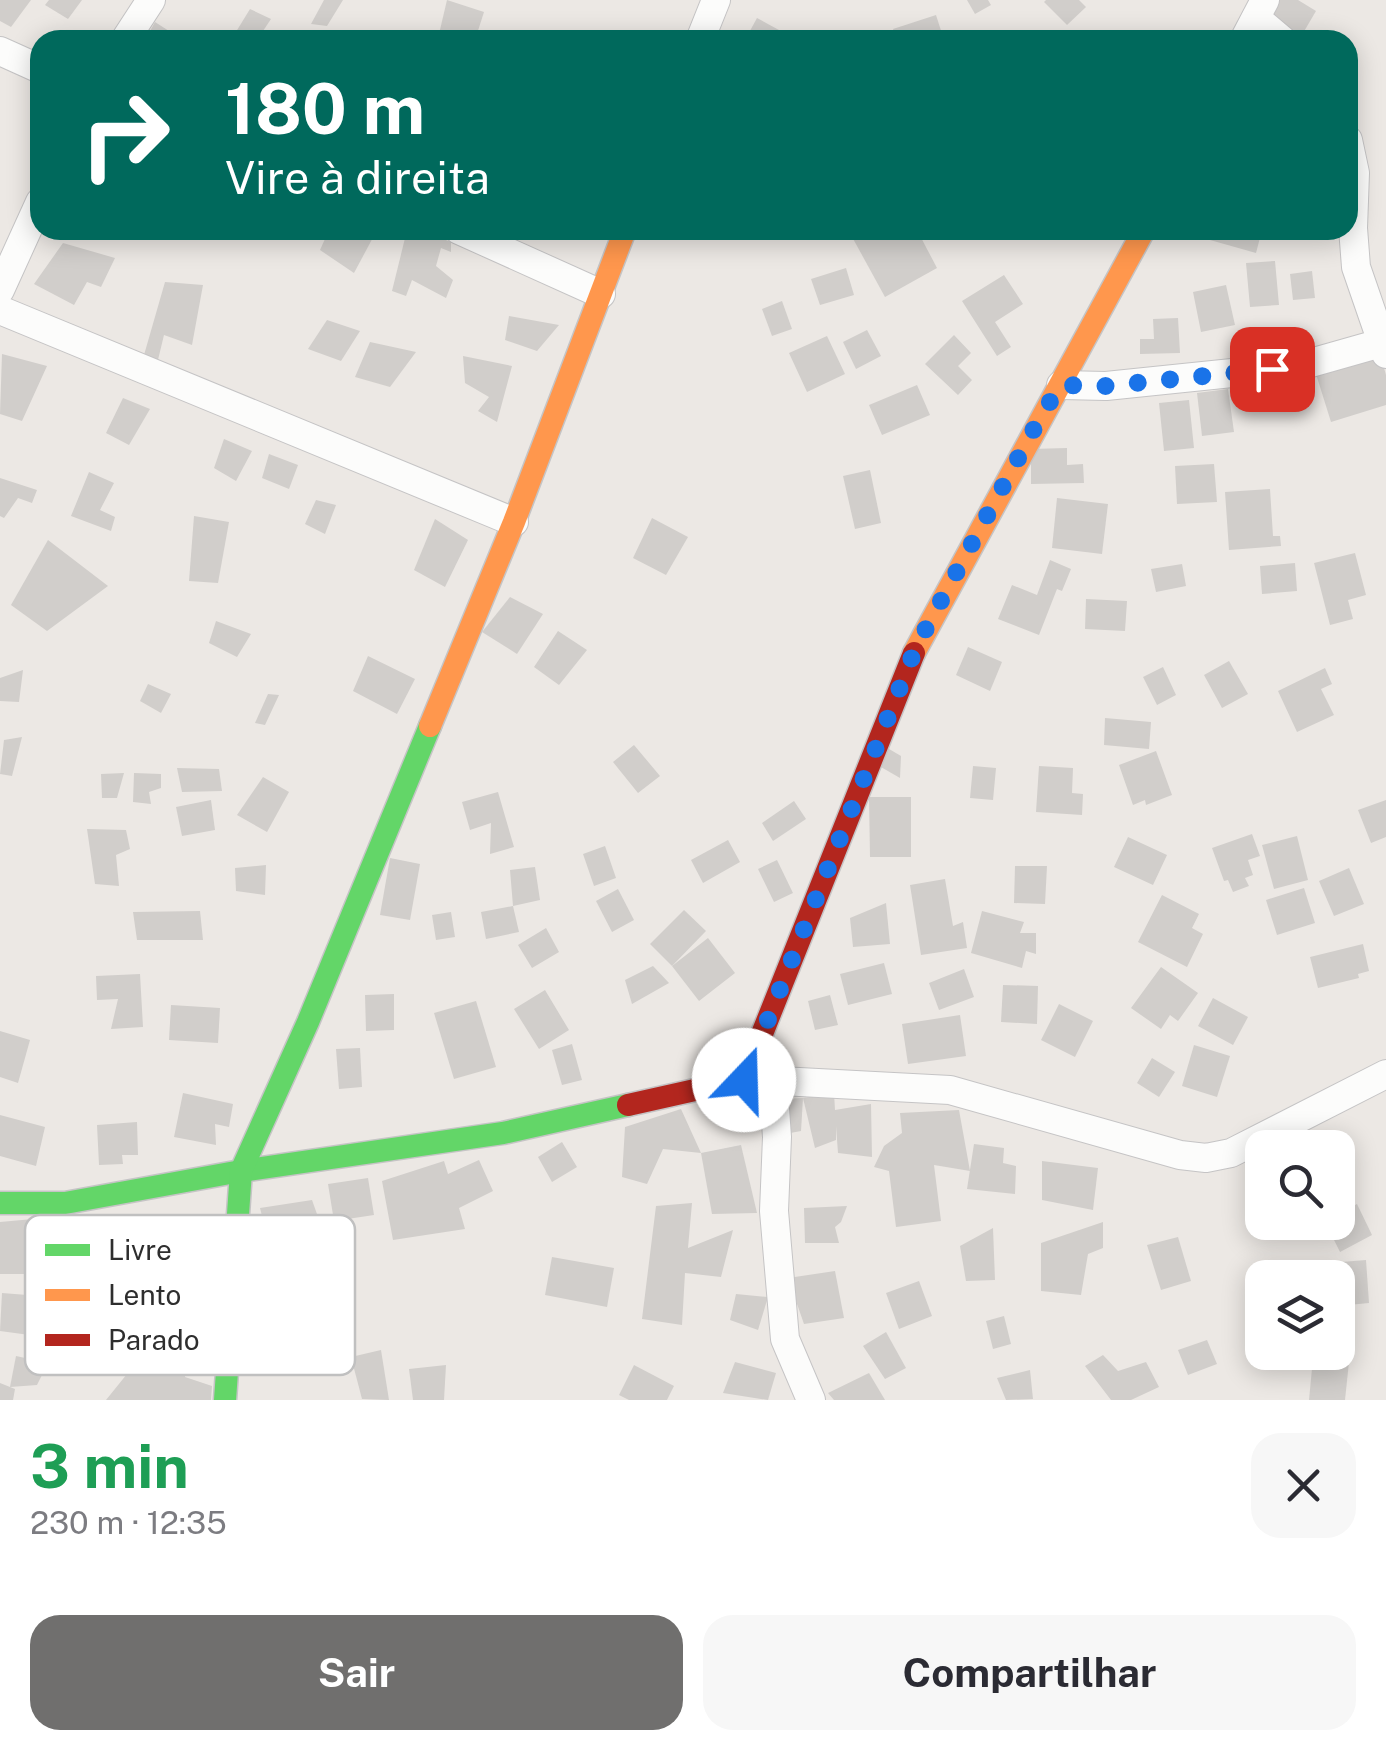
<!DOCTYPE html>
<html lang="pt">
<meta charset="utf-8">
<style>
:root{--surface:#fff;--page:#f7f7f7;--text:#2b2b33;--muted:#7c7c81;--accent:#706f6e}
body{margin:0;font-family:"Public Sans",sans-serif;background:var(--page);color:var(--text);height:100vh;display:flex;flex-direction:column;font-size:38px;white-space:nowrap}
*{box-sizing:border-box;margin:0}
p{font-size:32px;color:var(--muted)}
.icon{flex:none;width:55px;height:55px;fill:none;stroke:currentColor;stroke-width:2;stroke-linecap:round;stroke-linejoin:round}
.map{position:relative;height:1400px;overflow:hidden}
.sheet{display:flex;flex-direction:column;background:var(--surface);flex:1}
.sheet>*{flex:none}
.banner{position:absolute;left:30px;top:30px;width:1328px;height:210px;border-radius:30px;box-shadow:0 5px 25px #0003;background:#00695c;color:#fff;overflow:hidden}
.buttons{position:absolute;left:1245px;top:1130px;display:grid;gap:20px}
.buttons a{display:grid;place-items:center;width:110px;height:110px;border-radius:20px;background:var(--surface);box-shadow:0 5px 25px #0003;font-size:50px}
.pin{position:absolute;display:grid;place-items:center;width:85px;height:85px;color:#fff;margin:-42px;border-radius:20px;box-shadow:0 5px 15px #0006}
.me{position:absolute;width:110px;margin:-55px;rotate:21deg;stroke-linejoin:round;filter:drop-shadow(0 0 8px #0008)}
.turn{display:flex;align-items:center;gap:35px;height:210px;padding:0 30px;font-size:45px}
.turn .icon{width:130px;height:130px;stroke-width:2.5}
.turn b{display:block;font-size:70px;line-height:85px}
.round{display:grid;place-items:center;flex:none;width:105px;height:105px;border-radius:30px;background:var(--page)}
.overview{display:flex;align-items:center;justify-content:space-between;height:170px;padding:0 30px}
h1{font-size:60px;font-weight:700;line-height:75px;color:#1e9e55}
.action{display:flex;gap:20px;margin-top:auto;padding:20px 30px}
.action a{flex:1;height:115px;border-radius:30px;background:var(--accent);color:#fff;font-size:40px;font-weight:700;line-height:115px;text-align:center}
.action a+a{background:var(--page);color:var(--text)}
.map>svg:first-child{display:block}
.building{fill:#d1cecb}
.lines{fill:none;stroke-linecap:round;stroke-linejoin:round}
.street-casing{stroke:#c5c4c5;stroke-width:30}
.fast-casing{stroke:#c5c4c5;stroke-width:25}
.slow-casing{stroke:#c5c4c5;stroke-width:25}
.jam-casing{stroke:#c5c4c5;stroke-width:25}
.street{stroke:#fcfcfb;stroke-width:28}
.fast{stroke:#63d668;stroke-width:22}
.slow{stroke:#ff974d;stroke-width:22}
.jam{stroke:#b3261e;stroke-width:22}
.route{stroke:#1a73e8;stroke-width:18;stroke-dasharray:0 32.4}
.key{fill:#fff;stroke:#c0c0c0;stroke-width:2.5}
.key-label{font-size:28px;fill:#2e2e2e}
</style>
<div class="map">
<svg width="1386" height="1400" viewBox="0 0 1386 1400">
<rect width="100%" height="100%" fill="#ece8e4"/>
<g class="building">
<polygon points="0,0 31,0 11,27 0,21"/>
<polygon points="49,0 82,0 68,19 45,5"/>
<polygon points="324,0 343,0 327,26 311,24"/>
<polygon points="447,0 484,12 475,40 459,40 439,34"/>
<polygon points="967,0 988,0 991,5 975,14"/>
<polygon points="1046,0 1079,0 1086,7 1067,25 1044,2"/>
<polygon points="1269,0 1298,0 1316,11 1299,40 1259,17"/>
<polygon points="250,9 271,19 257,40 231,40"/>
<polygon points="936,15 944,40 897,40 893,29"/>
<polygon points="757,18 790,36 788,40 745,40"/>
<polygon points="155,22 183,40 145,40"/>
<polygon points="329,230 377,230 354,273 320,250"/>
<polygon points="407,230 420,230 451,242 451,252 441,248 436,266 453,280 446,298 412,280 406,296 392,291"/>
<polygon points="860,230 917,230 937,268 885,297 851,235"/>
<polygon points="1213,230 1262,230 1256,253 1210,240"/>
<polygon points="63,243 115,258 101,287 87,282 74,305 34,284"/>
<polygon points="1275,261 1279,305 1250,307 1246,263"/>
<polygon points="846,268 854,295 820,305 811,279"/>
<polygon points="1312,271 1315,298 1293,300 1290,274"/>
<polygon points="1004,275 1023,304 995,322 1011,347 997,356 962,301"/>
<polygon points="165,282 203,285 192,345 164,335 157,364 144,355"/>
<polygon points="1226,285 1235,325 1201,332 1193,292"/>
<polygon points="782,301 792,329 772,336 762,309"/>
<polygon points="509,316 559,325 537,351 505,340"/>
<polygon points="1178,318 1180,353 1140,354 1140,339 1154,339 1153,319"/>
<polygon points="327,320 360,331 341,361 308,349"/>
<polygon points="867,330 881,356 856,369 843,342"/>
<polygon points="954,335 971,353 958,366 972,380 958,395 925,364"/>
<polygon points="827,336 845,374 807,392 789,353"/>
<polygon points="370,342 416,352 390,387 355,377"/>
<polygon points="2,354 47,366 22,421 0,414"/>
<polygon points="1380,354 1386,375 1386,405 1331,422 1316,374"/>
<polygon points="463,356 512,366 497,422 478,411 489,397 465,383"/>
<polygon points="917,385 930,415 882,435 869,405"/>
<polygon points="1228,389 1234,432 1202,436 1197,393"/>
<polygon points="123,398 150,409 129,445 106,433"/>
<polygon points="1189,400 1194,448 1164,451 1159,403"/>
<polygon points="224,439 252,451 236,481 214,468"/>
<polygon points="1067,448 1067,465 1083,464 1084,483 1031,484 1031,449"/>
<polygon points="269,454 298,465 289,489 262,478"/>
<polygon points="1214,464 1217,502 1177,504 1175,466"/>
<polygon points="870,470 881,523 855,529 843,476"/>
<polygon points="89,472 114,483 100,510 115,517 111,531 71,516"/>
<polygon points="0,478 37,490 32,503 18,498 4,518 0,516"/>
<polygon points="1270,489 1273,536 1280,536 1281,546 1229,550 1225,492"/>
<polygon points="1057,498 1108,504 1102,554 1052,548"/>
<polygon points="316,500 336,505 325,534 305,524"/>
<polygon points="194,516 229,522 218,583 189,581"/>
<polygon points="652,518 688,537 666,575 633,558"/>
<polygon points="435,519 468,540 445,587 414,570"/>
<polygon points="48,540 108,586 47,631 11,605"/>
<polygon points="1355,553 1366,595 1348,600 1353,619 1330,625 1314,563"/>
<polygon points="1050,560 1071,569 1062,591 1057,589 1039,635 998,619 1012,585 1037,595"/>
<polygon points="1295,563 1297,591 1262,594 1260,566"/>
<polygon points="1182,564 1186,586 1156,592 1151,569"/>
<polygon points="510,597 543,614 517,654 482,632"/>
<polygon points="1086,599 1127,601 1125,631 1085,629"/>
<polygon points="216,621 251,634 237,657 209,643"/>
<polygon points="558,631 587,650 559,685 534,667"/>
<polygon points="968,647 1002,662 990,691 956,675"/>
<polygon points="368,656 415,679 397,714 353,691"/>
<polygon points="1229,661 1248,694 1222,708 1204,675"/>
<polygon points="1163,667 1176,695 1157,705 1143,677"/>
<polygon points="1325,668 1332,684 1321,689 1334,715 1297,732 1278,691"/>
<polygon points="23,670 19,702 0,701 0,678"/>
<polygon points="148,684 171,694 161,713 140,701"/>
<polygon points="268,694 279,695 265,725 255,723"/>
<polygon points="1105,718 1151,722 1149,749 1104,745"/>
<polygon points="22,737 12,776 0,774 4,740"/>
<polygon points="634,745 660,776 638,793 613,762"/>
<polygon points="884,746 901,756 900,778 874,763"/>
<polygon points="1156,751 1172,795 1146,805 1145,800 1133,805 1119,765"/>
<polygon points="973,766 996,768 993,800 970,798"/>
<polygon points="1039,766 1073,768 1072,793 1083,794 1082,815 1036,812"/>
<polygon points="177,768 219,769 222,791 182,792"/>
<polygon points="124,773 117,798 102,798 101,774"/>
<polygon points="134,773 161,774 161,788 149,792 151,804 133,802"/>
<polygon points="263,777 289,792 267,832 237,815"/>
<polygon points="498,792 514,847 490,854 491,823 470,830 462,802"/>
<polygon points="869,797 911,797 911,857 870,857"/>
<polygon points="211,800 215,830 182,836 176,807"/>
<polygon points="1386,800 1386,837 1371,843 1358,810"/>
<polygon points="794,801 806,819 773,841 762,823"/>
<polygon points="87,829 126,830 130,849 116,855 119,886 95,884"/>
<polygon points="1252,834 1260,856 1248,860 1253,875 1245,878 1249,886 1233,892 1228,880 1224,881 1212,848"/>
<polygon points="1297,836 1308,880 1274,889 1262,845"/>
<polygon points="1128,837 1167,855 1153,885 1114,867"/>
<polygon points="728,840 740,862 703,883 691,860"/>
<polygon points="605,846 616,878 594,886 583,854"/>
<polygon points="390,858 420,864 410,920 380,915"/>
<polygon points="777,860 793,893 774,902 758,869"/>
<polygon points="266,865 265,895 236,891 235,868"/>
<polygon points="1015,866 1047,866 1045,904 1014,903"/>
<polygon points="535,867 540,900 513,906 510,870"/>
<polygon points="1349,868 1364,904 1334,916 1319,881"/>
<polygon points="945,879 953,926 963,922 967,948 921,955 910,885"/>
<polygon points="1304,888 1315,923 1277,935 1266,900"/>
<polygon points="618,889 634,920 612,932 596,901"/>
<polygon points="1162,895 1199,914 1192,928 1203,934 1187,967 1138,942"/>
<polygon points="886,903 890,944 853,947 850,918"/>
<polygon points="513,906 519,932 486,939 481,912"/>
<polygon points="684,910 706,931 672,966 650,944"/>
<polygon points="200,911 203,940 137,940 133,912"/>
<polygon points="982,911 1024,922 1020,933 1036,933 1036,954 1026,951 1022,968 971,953"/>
<polygon points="451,912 455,937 436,940 432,915"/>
<polygon points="546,928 559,952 532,968 518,945"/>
<polygon points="708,938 735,973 699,1001 672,966"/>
<polygon points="1363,944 1369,971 1358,974 1359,978 1318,988 1310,957"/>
<polygon points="884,963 892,994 848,1005 840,974"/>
<polygon points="653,966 669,983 632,1004 625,980"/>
<polygon points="1161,967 1198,993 1178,1021 1170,1015 1161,1029 1131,1008"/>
<polygon points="964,969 974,997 939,1010 929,983"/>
<polygon points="140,974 143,1027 111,1029 118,999 97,1000 96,976"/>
<polygon points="1003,985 1038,986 1037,1024 1001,1022"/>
<polygon points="545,990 569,1030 539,1049 514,1009"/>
<polygon points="394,994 394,1030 366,1031 365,995"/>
<polygon points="830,995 838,1025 815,1030 808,1001"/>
<polygon points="1213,998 1248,1017 1233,1045 1198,1026"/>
<polygon points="476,1001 496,1067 454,1079 434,1013"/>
<polygon points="1059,1004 1093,1021 1075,1057 1041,1040"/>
<polygon points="171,1005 220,1008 218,1043 169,1040"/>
<polygon points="960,1015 966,1056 908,1064 902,1024"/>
<polygon points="0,1031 30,1040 18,1083 0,1077"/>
<polygon points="572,1044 582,1080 562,1085 552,1050"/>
<polygon points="1194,1045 1230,1056 1217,1097 1182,1086"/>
<polygon points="360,1048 362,1087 339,1089 336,1049"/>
<polygon points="1152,1058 1175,1072 1159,1097 1137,1083"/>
<polygon points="183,1093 233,1104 229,1127 215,1124 216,1145 174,1137"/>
<polygon points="834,1093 835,1110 871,1104 872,1157 838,1153 836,1126 836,1140 815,1148 803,1098"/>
<polygon points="803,1098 801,1131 785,1134 782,1099"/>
<polygon points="681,1109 701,1153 663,1149 647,1184 622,1177 625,1127"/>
<polygon points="959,1110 970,1171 934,1165 941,1221 896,1227 889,1171 874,1167 884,1146 902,1133 900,1113"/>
<polygon points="0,1115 45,1127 36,1166 0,1156"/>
<polygon points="137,1122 138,1155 122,1155 123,1164 99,1165 97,1125"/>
<polygon points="562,1142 577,1167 552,1182 538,1157"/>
<polygon points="974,1144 1004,1148 1003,1163 1016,1166 1015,1194 967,1189"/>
<polygon points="741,1145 757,1213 712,1214 701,1153"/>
<polygon points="479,1160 493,1191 459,1208 465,1229 393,1240 382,1181 444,1161 448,1174"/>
<polygon points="1042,1161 1098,1168 1093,1210 1042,1200"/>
<polygon points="368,1178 374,1215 334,1221 328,1184"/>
<polygon points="312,1200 329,1248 272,1256 260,1208"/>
<polygon points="692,1203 688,1248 733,1230 721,1277 685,1273 682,1325 642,1319 656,1206"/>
<polygon points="1357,1204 1372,1235 1340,1252 1325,1222 1338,1222 1338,1214"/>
<polygon points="847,1206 841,1222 835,1227 839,1243 805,1243 804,1208"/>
<polygon points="77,1215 86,1274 0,1274 0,1222"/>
<polygon points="1103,1222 1103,1248 1088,1254 1081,1295 1041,1291 1041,1243"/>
<polygon points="993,1228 995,1280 966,1281 960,1246"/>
<polygon points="1178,1237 1191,1281 1161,1290 1147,1245"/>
<polygon points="552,1257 614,1268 607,1307 545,1295"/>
<polygon points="1366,1260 1369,1303 1338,1306 1338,1278 1330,1278 1329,1263"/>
<polygon points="835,1271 844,1318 804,1324 788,1278"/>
<polygon points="919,1281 932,1316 899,1329 886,1293"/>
<polygon points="2,1293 40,1296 37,1336 0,1331"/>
<polygon points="736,1294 768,1297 758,1330 730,1320"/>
<polygon points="1004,1316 1011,1344 993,1349 986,1321"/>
<polygon points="886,1332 906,1368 885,1379 863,1346"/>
<polygon points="1207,1340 1217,1364 1188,1375 1178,1350"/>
<polygon points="148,1348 186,1353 185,1377 212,1386 211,1400 106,1400"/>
<polygon points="381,1350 389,1400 362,1399 351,1357"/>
<polygon points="1103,1355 1118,1371 1146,1362 1159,1387 1131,1400 1111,1400 1085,1366"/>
<polygon points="16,1356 48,1363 37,1385 10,1387"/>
<polygon points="1313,1358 1349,1362 1345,1400 1309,1400"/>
<polygon points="735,1362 776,1373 768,1400 723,1393"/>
<polygon points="446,1365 444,1400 413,1400 409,1369"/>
<polygon points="634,1365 674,1386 667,1400 629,1400 619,1395"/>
<polygon points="1030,1370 1033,1399 1006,1400 997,1378"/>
<polygon points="869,1373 885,1400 834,1400 828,1393"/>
<polygon points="0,1383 15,1389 13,1400 0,1400"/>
</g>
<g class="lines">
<defs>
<g id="street">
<polyline points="1256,18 1282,40"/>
<polyline points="125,40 151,0"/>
<polyline points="700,40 716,0"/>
<polyline points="1244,40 1265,0"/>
<polyline points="0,51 40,69"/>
<polyline points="1348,140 1355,173 1353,228 1356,267 1386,354"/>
<polyline points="459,230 601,294"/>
<polyline points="0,290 40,202"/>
<polyline points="0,310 514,522"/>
<polyline points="1061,385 1106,386 1300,366 1381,343"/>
<polyline points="744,1079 950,1090 1180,1155 1206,1158 1231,1153 1386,1074"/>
<polyline points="773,1081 777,1137 774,1211 785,1339 811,1400"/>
</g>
<g id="fast">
<polyline points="0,1203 65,1203 241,1171 503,1133 628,1105"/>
<polyline points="225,1400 241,1171 308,1022 430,726"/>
</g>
<g id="slow">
<polyline points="914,653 1144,230"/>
<polyline points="430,726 514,522 625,230"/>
</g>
<polyline id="jam" points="628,1105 744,1079 914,653"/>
</defs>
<use href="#street" class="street-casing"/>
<use href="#fast" class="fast-casing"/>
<use href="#slow" class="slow-casing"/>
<use href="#jam" class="jam-casing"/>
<use href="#street" class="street"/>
<use href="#fast" class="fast"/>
<use href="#slow" class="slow"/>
<use href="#jam" class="jam"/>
</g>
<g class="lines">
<polyline class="route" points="744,1080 916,647 1042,414 1061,385 1106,386 1272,369"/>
</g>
<rect x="25" y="1215" width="330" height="160" rx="15" class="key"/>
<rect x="45" y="1244" width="45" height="12" fill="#63d668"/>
<rect x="45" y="1289" width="45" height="12" fill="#ff974d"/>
<rect x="45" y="1334" width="45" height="12" fill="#b3261e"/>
<g class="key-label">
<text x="108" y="1260">Livre</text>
<text x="108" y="1305">Lento</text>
<text x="108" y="1350">Parado</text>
</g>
</svg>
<div class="buttons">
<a><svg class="icon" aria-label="search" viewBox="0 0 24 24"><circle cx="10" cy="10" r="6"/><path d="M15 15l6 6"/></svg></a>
<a><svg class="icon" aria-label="layers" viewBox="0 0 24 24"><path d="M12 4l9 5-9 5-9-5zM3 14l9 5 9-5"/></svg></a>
</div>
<div class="pin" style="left:1272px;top:369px;background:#d93025"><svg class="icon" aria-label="arrive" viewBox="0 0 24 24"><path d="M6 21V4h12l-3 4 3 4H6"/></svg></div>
<svg class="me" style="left:744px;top:1080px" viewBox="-20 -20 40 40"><circle r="19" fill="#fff"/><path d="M0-13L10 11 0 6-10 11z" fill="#1a73e8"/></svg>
<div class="banner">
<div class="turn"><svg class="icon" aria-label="right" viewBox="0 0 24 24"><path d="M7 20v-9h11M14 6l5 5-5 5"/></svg><div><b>180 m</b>Vire à direita</div></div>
</div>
</div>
<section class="sheet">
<div class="overview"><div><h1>3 min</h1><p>230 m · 12:35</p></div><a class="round"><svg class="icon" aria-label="close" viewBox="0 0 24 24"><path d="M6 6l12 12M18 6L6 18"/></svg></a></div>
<div class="action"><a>Sair</a><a>Compartilhar</a></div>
</section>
